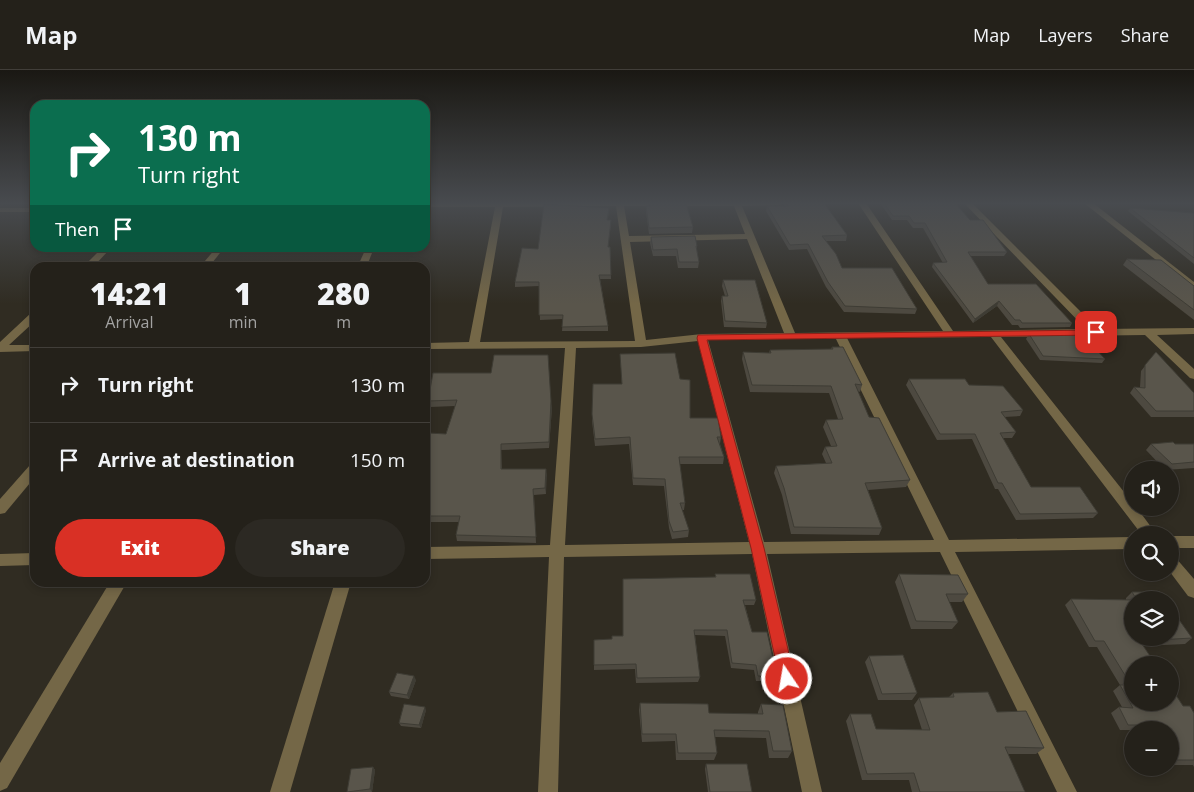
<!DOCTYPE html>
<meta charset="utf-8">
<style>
:root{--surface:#24211a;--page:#2c2923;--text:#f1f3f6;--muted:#a3a3a2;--line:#413e39;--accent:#d93025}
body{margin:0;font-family:"Open Sans",sans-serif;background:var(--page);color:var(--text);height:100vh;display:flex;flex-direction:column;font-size:19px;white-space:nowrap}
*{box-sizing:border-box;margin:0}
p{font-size:16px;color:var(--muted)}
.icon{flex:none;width:28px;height:28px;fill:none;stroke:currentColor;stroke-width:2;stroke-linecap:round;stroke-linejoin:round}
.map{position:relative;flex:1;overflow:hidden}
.sheet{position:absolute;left:30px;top:192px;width:400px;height:325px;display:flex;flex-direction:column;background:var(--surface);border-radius:15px;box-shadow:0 2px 8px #0003,0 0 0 1px var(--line)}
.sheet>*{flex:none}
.top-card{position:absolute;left:30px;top:30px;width:400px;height:152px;border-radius:15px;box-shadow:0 2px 8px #0003,0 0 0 1px var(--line);background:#0b6e4f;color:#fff;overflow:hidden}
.buttons{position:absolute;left:1124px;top:391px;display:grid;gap:10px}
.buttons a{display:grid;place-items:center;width:55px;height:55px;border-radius:50%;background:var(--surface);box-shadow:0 2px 8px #0003,0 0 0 1px var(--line);font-size:25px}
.pin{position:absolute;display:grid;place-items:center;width:42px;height:42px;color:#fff;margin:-21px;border-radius:10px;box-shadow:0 2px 8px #0006}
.me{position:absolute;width:55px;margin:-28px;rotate:348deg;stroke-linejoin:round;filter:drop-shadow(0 0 4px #0008)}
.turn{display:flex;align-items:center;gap:18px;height:105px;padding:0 25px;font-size:22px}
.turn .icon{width:65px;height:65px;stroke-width:2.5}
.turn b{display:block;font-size:35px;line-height:42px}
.then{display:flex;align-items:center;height:48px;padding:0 25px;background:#0003;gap:10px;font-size:19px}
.eta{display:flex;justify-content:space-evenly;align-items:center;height:85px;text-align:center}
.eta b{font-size:30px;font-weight:800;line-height:35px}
.primary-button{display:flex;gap:10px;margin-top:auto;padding:10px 25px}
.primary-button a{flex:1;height:58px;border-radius:30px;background:var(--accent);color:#fff;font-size:20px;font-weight:800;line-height:58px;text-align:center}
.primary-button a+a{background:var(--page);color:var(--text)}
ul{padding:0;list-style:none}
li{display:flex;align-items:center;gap:15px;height:75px;padding:0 25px;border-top:1px solid var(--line)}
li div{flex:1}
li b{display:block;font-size:19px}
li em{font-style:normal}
header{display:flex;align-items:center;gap:30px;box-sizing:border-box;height:70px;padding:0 25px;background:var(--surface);border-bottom:1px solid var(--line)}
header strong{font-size:24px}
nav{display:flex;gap:28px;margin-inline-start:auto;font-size:18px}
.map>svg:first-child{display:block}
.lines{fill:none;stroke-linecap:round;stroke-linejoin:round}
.minor{fill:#746747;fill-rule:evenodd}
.wall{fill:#4d4940}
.shaded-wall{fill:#3e3c34}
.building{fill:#59554b;stroke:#3e3c34}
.route{fill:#d93025;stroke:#8d1f18}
</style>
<header>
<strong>Map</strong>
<nav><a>Map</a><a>Layers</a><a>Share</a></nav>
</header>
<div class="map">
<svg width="1194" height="722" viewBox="0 0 1194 722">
<rect width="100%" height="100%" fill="#302c22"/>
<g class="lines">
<g class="minor">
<path d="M 425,133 L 783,133 L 779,135 L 742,136 L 795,263 L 943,261 L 858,133 L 866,133 L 953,261 L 1086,259 L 964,133 L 972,133 L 1098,259 L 1194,258 L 1194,264 L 1157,265 L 1194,299 L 1194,309 L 1190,308 L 1145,265 L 1001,267 L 1132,432 L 1132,438 L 1137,438 L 1157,465 L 1142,465 L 991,267 L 847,268 L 949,470 L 1132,467 L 1132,479 L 955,482 L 1077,722 L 1057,722 L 940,482 L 767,484 L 822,722 L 802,722 L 752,484 L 564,487 L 558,722 L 538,722 L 549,487 L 425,489 L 425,477 L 550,475 L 565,278 L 425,279 L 425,273 L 469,272 L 495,137 L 425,137 ZM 616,136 L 635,271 L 480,272 L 503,137 ZM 624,136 L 734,136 L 745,164 L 629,166 ZM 747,169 L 784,263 L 702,264 L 646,270 L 630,172 ZM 787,269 L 836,269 L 934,470 L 764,472 L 708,270 ZM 698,271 L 749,472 L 565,475 L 576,278 L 641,277 Z"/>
<polygon points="1084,133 1093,133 1194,212 1194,220"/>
<rect x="0" y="138" width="35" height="4"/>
<polygon points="102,178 111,178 92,198 82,198"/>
<polygon points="216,178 224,178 208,198 199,198"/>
<polygon points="366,178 374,178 366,198 357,198"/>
<polygon points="35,242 35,251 9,275 35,275 35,281 0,282 0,272 31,243"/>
<polygon points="35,393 35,407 5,443 0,444 0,429 30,395"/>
<rect x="1170" y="466" width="24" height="12"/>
<polygon points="35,483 35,495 0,496 0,484"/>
<polygon points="1170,485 1175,487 1194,509 1194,528 1188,526 1170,502"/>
<polygon points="110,512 127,512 7,718 0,721 0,693"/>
<polygon points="335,512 351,512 290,722 270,722"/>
</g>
</g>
<g class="wall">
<polygon points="649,133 693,157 692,163 649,164 646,142 646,136 649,136"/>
<polygon points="785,133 824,133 847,165 846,171 826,171 842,198 917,239 915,244 844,242 826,217 807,179 789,180 766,141 767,136 784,136"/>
<polygon points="880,133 955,133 970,150 1007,182 1004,186 970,186 988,214 1072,253 1070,257 1020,258 1018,255 1012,255 997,236 973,253 932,197 933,193 943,193 923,158 913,158 907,150 892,150"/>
<polygon points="1130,138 1194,144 1194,194 1128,141"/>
<polygon points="609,143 607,150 611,154 608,177 610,177 611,209 600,209 608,256 608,261 562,261 563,249 540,250 539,216 515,217 515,212 538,179"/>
<polygon points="651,167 697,176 697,181 699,192 698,198 678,198 676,186 653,186 650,173"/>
<polygon points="1127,189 1194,216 1194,250 1123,195"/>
<polygon points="723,210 767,253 766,258 724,257 721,231 722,226 725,226 722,216"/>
<polygon points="1029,264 1105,289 1102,293 1040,290 1026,269"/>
<polygon points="832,277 862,315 860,322 858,321 869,347 910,410 906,417 868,420 882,458 879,465 791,464 782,425 774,403 776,396 826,393 822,384 825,377 831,376 823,357 826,350 838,349 829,323 750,322 742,289 743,282 769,283 770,280 831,279"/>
<polygon points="1156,282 1194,323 1194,347 1151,347 1130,323 1134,317 1140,317 1141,301"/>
<polygon points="620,284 680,309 690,348 721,367 720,374 724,387 723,394 679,394 685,433 684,440 682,440 689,460 688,467 672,469 669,458 664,416 633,415 629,374 595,376 592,351 593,314 622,314"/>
<polygon points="433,303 552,337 549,378 501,380 502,399 546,399 546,424 534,425 536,473 457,471 456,465 459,452 425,452 425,393 446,364 455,336 430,337 428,331"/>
<polygon points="909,309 969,315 1023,340 1020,346 1004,347 1016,362 1012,368 1003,368 1031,417 1098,443 1093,448 1016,450 998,419 995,419 972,369 937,370 906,315"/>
<polygon points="1151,374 1194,374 1194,398 1165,400 1146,380"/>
<polygon points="715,504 756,530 754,535 745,535 752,562 777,606 775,611 756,611 754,600 731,598 725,566 695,565 700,607 698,612 636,613 635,599 594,600 594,570 612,569 622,566 715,507"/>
<polygon points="899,504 968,524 962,532 949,532 958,552 952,559 911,559 895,512"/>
<polygon points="1132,522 1192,568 1185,574 1143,576 1183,636 1194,643 1194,697 1193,695 1170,695 1170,660 1120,660 1111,643 1119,637 1122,637 1113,621 1120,615 1097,577 1089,577 1065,535 1071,529 1126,530 1126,528"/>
<polygon points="869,586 917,623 912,630 878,630 865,592"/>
<polygon points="416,610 409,629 391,626 389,622"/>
<polygon points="953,623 997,642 1044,678 1036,684 1008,684 1025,722 912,722 909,710 862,710 846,651 850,644 876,659 922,660 914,635 919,628 948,628"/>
<polygon points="640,633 709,643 758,644 758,642 761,634 792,681 788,688 769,688 766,668 715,667 717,683 714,690 676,690 675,671 642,672 639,640"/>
<polygon points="426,640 421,658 401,656 399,653"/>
<polygon points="706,694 752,722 708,722 705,699"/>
<polygon points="373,697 375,700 372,722 348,722"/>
</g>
<g class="shaded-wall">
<polygon points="0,133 6,133 0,137"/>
<polygon points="999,231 997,236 973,253 975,249"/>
<polygon points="551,331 552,337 549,378 549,372"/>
<polygon points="546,399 547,405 546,424 545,418"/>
<polygon points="414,606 416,610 409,629 407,625"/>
<polygon points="425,637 426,640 421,658 419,655"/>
<polygon points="373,697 375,700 372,722 370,719"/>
</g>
<g class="building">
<polygon points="649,133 686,133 693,157 649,158 646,136 650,136"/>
<polygon points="786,133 824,133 847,165 822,166 836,184 842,198 892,198 917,239 845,236 828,212 808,174 790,175 767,136 788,136"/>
<polygon points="884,133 955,133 970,150 983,150 1007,182 968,182 988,214 1036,214 1072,253 1022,253 1020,250 1015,250 999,231 975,249 933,193 947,192 925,153 914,153 909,146 893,146"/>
<polygon points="544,134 609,138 607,150 611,150 608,177 610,177 611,205 599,205 608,256 562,257 563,245 539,245 539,212 515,212 522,178 538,179"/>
<polygon points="1130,138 1193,143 1194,144 1194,188"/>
<polygon points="695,166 697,176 696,176 699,192 679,192 677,179 653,180 651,167"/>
<polygon points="1127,189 1161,190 1194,216 1194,240"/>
<polygon points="723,210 755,210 767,253 725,251 722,226 728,226"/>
<polygon points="1029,264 1082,264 1105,289 1043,286"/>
<polygon points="832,277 843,277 862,315 855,314 869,347 879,348 910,410 865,413 882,458 794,457 784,418 776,396 832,393 825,377 837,376 826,350 843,349 831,316 752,315 743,282 771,283 770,280 833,279"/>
<polygon points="1156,282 1194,323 1194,341 1156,341 1134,317 1145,318 1145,295"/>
<polygon points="675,283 680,309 690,310 690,348 718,348 721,367 717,367 724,387 679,387 685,433 680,433 689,460 673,462 669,451 665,409 633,408 630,367 595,369 592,344 593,314 622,314 620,284"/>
<polygon points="494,285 548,285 551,331 549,372 501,374 501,399 546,399 545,418 533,419 536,467 456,465 460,446 425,446 425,393 429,363 446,364 457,330 428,331 433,303 491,303"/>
<polygon points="909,309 965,309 969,315 1003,316 1023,340 1001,342 1016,362 1000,363 1031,417 1080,417 1098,443 1020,444 1002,413 998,413 975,364 940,364"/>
<polygon points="1173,372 1175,374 1194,374 1194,392 1172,394 1151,374"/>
<polygon points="715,504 750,504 756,530 743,530 752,562 767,562 777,606 758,606 756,595 732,593 727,560 694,560 700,607 637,608 636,594 594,595 594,570 612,569 612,566 623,566 623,509 716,507"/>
<polygon points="899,504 958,505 968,524 946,524 958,552 916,551"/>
<polygon points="1132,522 1160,522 1165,530 1137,530"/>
<polygon points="1071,529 1133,530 1132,568 1170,568 1170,537 1192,568 1140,571 1156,595 1132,595 1132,632 1170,632 1170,616 1183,636 1190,636 1194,643 1194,690 1171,690 1170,688 1170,660 1153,660 1150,655 1128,655 1119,637 1133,638 1120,615 1131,615 1104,571 1095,571"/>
<polygon points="903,585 917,623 882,624 869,586"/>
<polygon points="397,603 414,606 407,625 389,622"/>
<polygon points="988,622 997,642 1026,641 1044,678 1005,677 1025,722 920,722 914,703 867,704 850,644 871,644 876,659 930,660 919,628 954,627 953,623"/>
<polygon points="640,633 708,634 709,643 763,644 761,634 783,635 792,681 773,681 769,661 714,660 717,683 678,683 676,664 642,664"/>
<polygon points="404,634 425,637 419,655 399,653"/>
<polygon points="706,694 747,694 752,722 710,722"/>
<polygon points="373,697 370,719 347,722 351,699"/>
</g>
<linearGradient id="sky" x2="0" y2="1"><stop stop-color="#1a1813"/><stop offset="0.57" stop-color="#484b4f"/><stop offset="1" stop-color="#484b4f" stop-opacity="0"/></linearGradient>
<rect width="1194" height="234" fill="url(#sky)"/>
<polygon class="route" points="1096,260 1101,262 1100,265 707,270 764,478 795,609 792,615 787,617 781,615 751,478 697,268 698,265"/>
</svg>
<div class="buttons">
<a><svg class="icon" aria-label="sound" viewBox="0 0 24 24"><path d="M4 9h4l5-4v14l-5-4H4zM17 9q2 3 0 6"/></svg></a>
<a><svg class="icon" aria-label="search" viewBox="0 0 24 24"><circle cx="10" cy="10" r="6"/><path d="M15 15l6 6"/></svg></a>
<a><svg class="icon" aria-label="layers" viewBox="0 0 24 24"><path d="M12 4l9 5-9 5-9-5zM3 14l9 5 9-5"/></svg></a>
<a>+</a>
<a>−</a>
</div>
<div class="pin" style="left:1096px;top:262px;background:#d93025"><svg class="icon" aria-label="arrive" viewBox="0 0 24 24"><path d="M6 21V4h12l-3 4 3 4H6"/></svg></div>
<svg class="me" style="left:787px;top:609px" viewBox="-20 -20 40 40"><circle r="17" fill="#d93025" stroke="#fff" stroke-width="3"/><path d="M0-11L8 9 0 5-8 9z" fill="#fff"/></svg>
<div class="top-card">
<div class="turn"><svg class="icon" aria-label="right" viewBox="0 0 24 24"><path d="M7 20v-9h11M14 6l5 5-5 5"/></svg><div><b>130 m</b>Turn right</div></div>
<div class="then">Then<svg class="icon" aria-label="arrive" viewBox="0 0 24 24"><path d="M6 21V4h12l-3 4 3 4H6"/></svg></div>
</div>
<section class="sheet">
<div class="eta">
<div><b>14:21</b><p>Arrival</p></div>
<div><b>1</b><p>min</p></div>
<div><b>280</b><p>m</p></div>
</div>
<ul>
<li><svg class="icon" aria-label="right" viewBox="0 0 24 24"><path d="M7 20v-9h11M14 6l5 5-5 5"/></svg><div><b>Turn right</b></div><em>130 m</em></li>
<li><svg class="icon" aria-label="arrive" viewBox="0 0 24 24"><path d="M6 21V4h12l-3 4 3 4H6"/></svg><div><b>Arrive at destination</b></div><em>150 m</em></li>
</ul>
<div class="primary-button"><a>Exit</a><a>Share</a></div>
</section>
</div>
